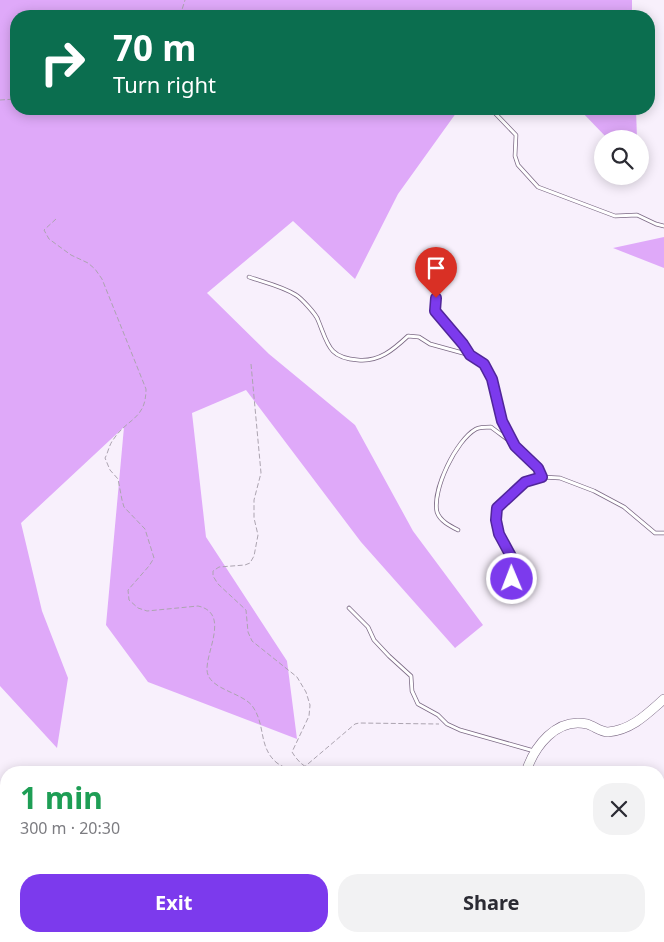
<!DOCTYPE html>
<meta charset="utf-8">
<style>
:root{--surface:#fff;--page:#f2f2f3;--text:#2b2b33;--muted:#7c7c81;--accent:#7c3aed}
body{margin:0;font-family:"Noto Sans",sans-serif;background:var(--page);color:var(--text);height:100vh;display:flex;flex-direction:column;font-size:19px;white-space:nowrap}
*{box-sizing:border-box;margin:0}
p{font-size:16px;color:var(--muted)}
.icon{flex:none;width:28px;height:28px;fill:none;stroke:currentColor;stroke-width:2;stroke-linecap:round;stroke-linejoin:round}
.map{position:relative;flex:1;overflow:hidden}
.side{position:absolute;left:0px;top:766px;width:665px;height:176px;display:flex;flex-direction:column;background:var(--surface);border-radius:20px 20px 0 0;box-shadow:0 2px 12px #0003}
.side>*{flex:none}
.banner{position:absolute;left:10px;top:10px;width:645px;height:105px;border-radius:20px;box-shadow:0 2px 12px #0003;background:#0b6e4f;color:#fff;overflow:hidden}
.fabs{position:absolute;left:594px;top:130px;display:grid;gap:10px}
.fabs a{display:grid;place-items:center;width:55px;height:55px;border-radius:50%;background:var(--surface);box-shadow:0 2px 12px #0003;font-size:25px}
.pin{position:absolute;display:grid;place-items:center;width:42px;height:42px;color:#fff;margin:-51px -21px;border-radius:50% 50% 50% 0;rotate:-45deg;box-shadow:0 0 5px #0007}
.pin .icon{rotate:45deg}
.me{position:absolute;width:55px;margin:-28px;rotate:359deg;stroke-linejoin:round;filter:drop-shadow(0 0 4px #0008)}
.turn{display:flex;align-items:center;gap:18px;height:105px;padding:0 20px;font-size:22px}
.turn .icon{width:65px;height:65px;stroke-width:2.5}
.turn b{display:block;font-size:35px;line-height:42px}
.round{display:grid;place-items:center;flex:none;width:52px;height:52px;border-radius:20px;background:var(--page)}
.overview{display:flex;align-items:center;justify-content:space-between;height:85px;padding:0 20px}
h1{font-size:30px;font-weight:700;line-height:38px;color:#1e9e55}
.button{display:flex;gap:10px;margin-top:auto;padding:10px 20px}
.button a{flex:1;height:58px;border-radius:20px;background:var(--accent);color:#fff;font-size:20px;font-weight:700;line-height:58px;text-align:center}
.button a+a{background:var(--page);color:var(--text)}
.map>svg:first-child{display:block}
.forest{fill:#dfa9f9}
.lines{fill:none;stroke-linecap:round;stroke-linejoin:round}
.lane-casing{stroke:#7b6984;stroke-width:4.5}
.secondary-casing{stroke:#7b6984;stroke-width:10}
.path{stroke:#aca4b0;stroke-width:1;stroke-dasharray:5 2.5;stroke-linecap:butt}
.lane{stroke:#fff;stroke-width:3}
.secondary{stroke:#fff;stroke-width:9}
.route-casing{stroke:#51269a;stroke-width:12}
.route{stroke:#7c3aed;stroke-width:9}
</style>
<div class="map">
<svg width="664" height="942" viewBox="0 0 664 942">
<rect width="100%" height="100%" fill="#f8f0fc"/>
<g class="forest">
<polygon points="0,0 632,0 632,16 16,16 16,109 459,109 398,194 355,279 293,221 207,293 269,354 355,425 413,531 483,625 455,648 361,542 246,390 192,413 206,537 287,661 297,739 148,682 106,625 124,427 21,523 42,611 68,678 57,748 0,686"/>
<polygon points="579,109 636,109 637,139 608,139"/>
<polygon points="664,237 664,268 613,248"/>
<polygon points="139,936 245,936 253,942 146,942"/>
<polygon points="496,936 585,936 583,942 495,942"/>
</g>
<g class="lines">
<defs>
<g id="lane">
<polyline points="491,109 516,135 515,156 518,165 538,187 615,216 637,215 656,224 664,226"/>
<polyline points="438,270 435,311 463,344 470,355 484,364 492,379 503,421 514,443"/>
<path d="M 249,277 C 263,282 282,286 296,295 C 301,298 316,314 318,320 C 328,344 328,358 358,360 C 379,362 393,350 408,336 L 419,337 L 430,344 L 470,355"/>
<path d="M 458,530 C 450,526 440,521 437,512 C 432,490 456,440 476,429 C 480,427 486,427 491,427 C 509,441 534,456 542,477"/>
<polyline points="512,579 518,569 499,534 496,520 497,508 525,482 542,477 560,478 594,491 624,507 655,533 664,533"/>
<polyline points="349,608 368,627 374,640 389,656 411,676 412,691 418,704 438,715 447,724 460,730 534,751"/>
<polyline points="659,832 664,828"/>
<path d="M 0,862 C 12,872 0,899 6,913"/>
<polyline points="659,870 662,876 659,880"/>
<polyline points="109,936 119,942"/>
<polyline points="320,936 322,942"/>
<polyline points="639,936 649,942"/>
<polyline points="446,942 448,936"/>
<polyline points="591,942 592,936"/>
</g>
<g id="secondary">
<path d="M 526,772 C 534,747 556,717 587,724 C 594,726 601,732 608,732 C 632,730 648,713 664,699"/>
<polyline points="471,942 472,936"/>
</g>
</defs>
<use href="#lane" class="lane-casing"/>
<use href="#secondary" class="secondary-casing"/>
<g class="path">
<polyline points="180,16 185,0"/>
<polyline points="0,100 16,99"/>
<path d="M 56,219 L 44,230 L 49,239 L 71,255 L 88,263 L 95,269 L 102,279 L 146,389 C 146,420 127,418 113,440 C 109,445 108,453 105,458 L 110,470 L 118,479 L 122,500 L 124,507 L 145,529 L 154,558 L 149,566 L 128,590 L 129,600 L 138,608 L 147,611 L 198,606 C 230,613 206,651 207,670 C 208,690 243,692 253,707 C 266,726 258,747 277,763 C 286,769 292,771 302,769 L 355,724 L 359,723 L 439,724"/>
<path d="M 251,364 L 261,473 L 254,500 L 254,518 L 258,535 L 254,556 L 250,563 L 245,565 L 219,567 L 213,571 L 213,576 L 218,584 L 246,610 L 248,632 L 252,641 L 297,677 L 306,692 L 310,705 L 309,716 L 292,752 C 298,762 306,769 317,772"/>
<polyline points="346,772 349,772"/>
</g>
<use href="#lane" class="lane"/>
<use href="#secondary" class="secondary"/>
</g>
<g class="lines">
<defs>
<polyline id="route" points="436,298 435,311 463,344 470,355 484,364 492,379 502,421 515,446 538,468 542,477 525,482 497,508 496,520 499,534 518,569 512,579"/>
</defs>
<use href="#route" class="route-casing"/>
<use href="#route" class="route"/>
</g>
</svg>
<div class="fabs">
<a><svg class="icon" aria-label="search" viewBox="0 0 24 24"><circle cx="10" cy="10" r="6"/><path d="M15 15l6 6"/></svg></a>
</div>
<div class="pin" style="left:436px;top:298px;background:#d93025"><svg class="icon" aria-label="arrive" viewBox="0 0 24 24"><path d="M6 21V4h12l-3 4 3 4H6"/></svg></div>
<svg class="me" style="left:512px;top:579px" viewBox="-20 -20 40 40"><circle r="17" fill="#7c3aed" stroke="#fff" stroke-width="3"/><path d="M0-11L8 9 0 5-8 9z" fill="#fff"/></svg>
<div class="banner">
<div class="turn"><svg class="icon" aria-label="right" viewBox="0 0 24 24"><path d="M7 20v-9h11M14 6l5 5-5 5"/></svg><div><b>70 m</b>Turn right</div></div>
</div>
<section class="side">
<div class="overview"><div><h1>1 min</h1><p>300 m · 20:30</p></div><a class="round"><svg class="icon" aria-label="close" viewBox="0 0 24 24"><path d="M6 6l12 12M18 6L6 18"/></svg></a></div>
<div class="button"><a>Exit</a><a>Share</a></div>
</section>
</div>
